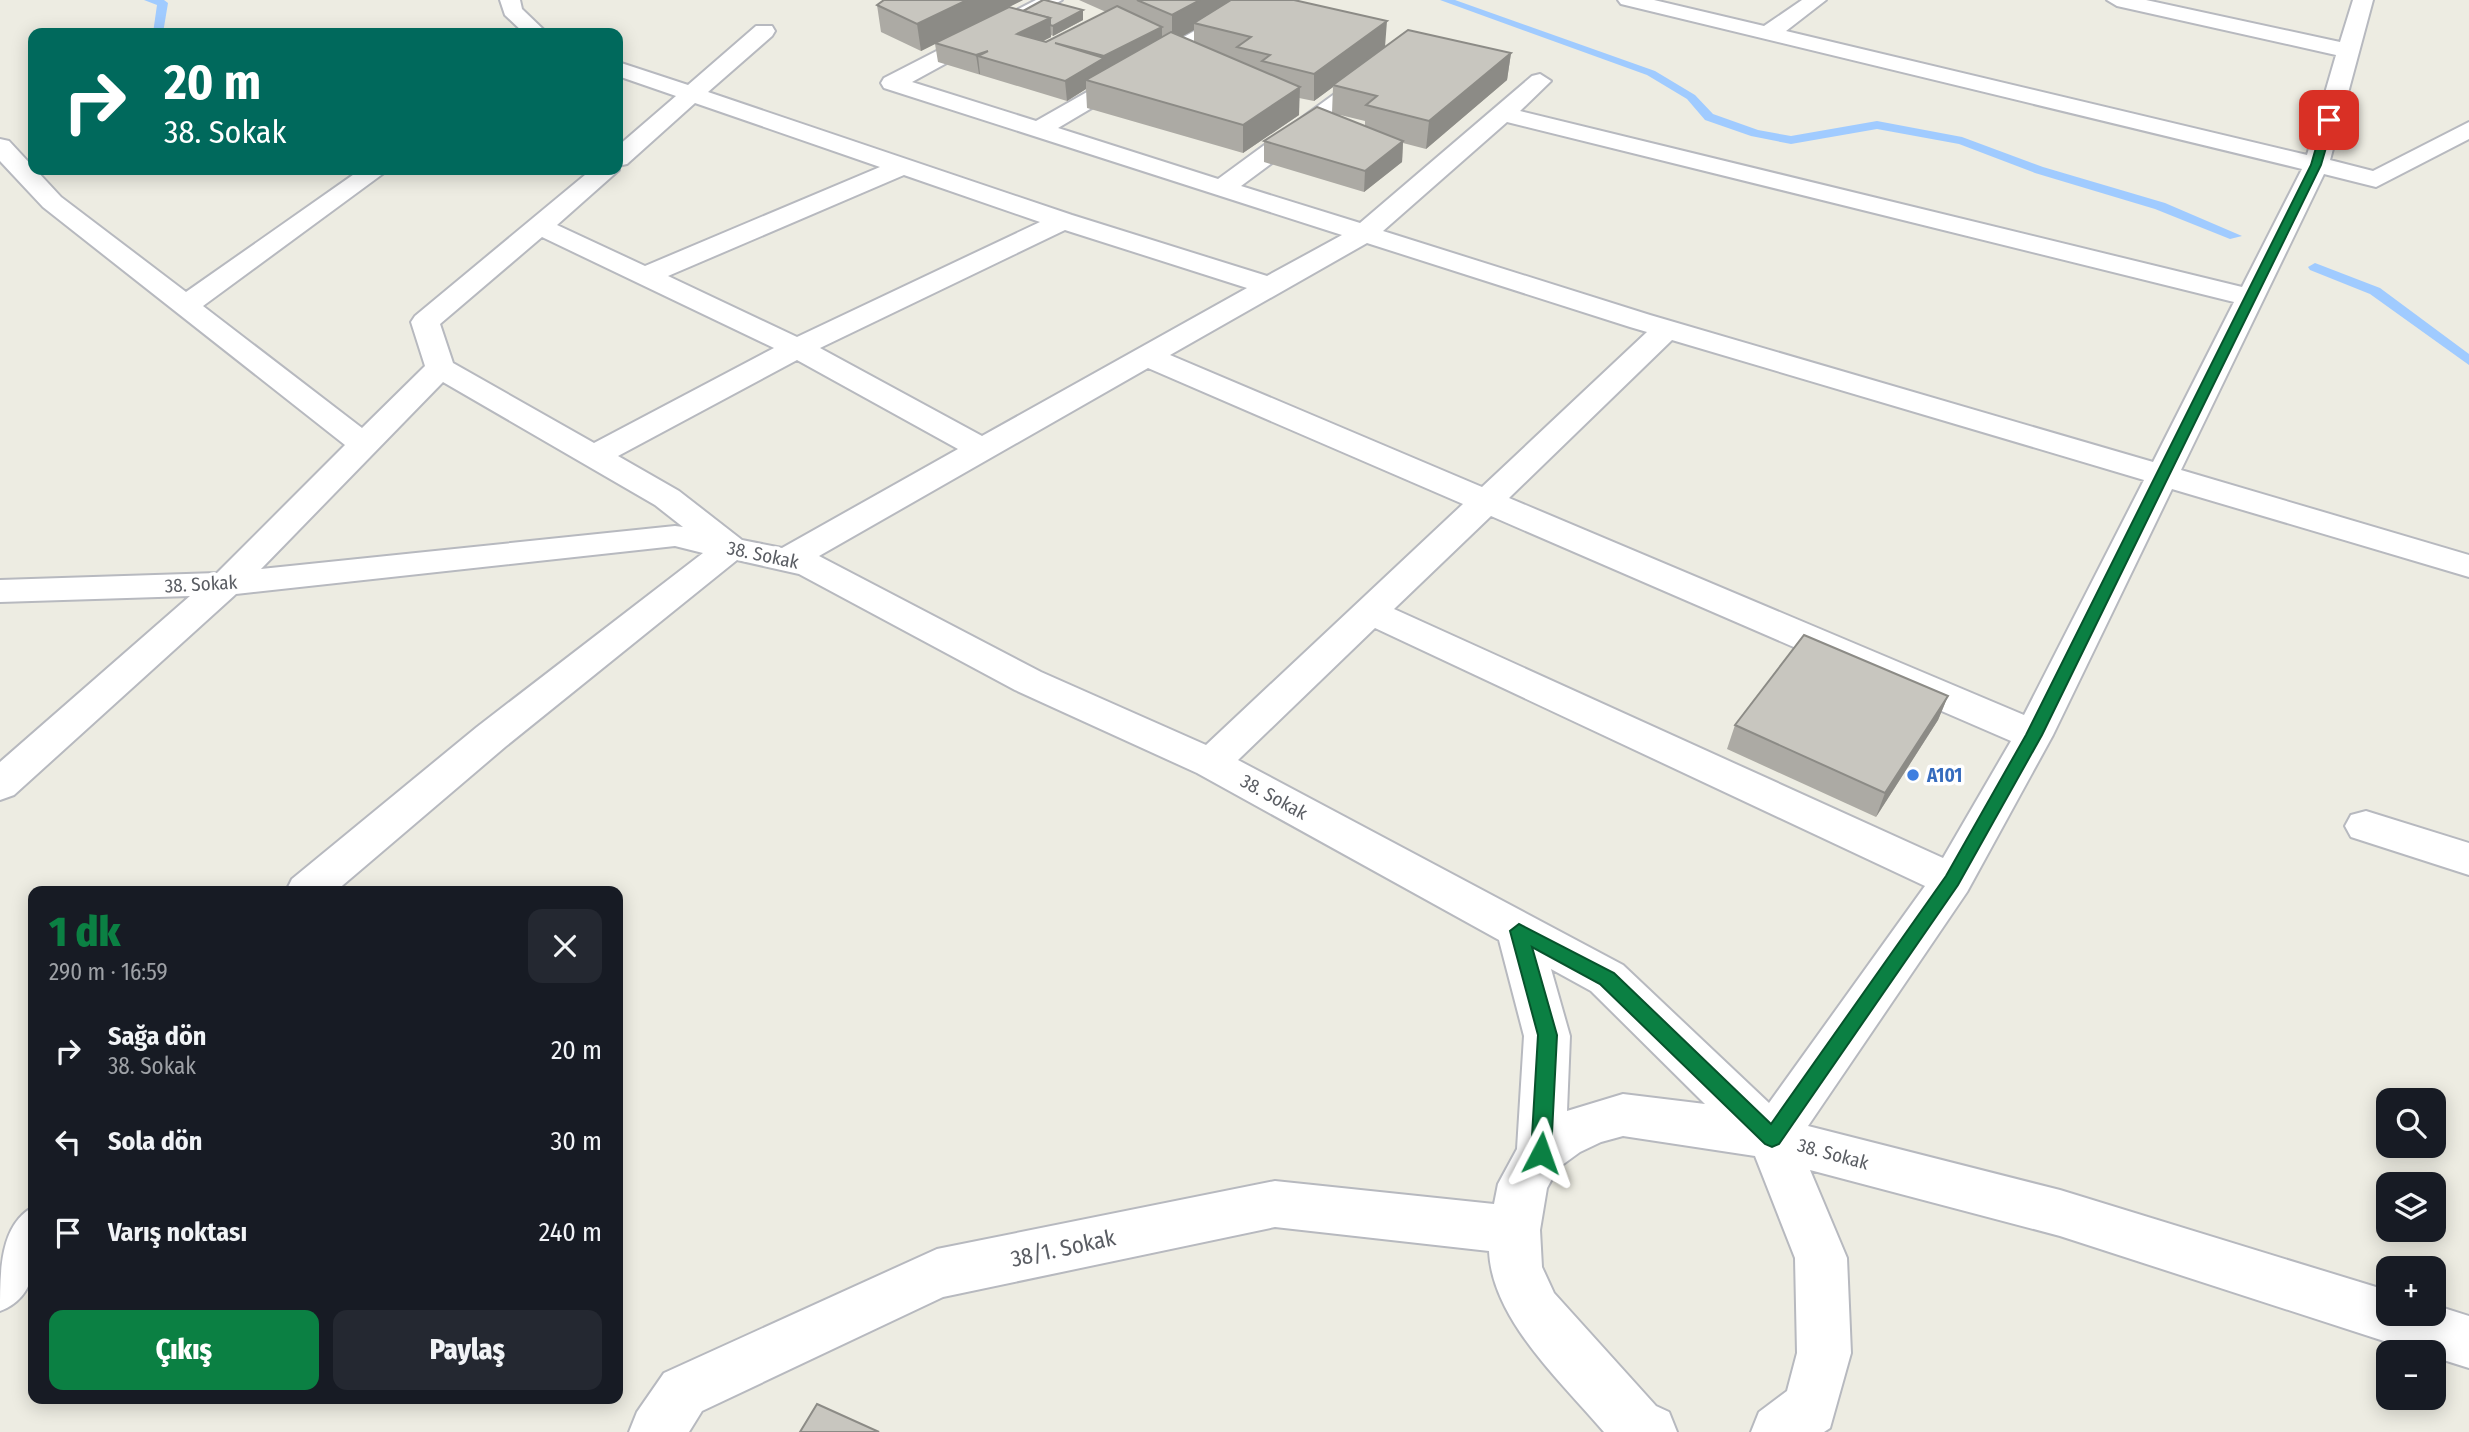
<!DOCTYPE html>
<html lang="tr">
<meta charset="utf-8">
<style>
:root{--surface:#171b24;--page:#242831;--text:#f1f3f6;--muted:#9ea1a6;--accent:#0b8043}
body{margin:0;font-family:"Fira Sans Condensed",sans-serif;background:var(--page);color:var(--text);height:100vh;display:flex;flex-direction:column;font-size:26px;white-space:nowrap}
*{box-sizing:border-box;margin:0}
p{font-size:23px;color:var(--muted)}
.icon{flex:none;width:38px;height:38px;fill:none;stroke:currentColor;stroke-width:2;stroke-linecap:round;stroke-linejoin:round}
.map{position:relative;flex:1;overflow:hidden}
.drawer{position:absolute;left:28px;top:886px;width:595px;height:518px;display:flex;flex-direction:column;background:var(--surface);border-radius:14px;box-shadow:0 4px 18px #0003}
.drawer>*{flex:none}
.top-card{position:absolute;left:28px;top:28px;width:595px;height:147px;border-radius:14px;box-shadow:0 4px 18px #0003;background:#00695c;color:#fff;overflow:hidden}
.controls{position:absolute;left:2376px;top:1088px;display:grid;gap:14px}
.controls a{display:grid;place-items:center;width:70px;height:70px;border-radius:14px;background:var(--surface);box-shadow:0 4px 18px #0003;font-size:35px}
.pin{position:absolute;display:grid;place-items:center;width:60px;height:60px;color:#fff;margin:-30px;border-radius:14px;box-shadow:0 4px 10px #0006}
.me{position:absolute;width:77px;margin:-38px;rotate:4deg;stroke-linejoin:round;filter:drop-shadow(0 0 5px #0008)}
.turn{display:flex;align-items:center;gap:24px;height:147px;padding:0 21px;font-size:32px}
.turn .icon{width:91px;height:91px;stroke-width:2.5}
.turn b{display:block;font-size:49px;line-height:60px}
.round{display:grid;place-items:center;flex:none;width:74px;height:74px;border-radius:14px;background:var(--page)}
.headline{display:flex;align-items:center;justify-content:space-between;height:119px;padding:0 21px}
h1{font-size:42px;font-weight:800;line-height:52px;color:var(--accent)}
.primary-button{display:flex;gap:14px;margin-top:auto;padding:14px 21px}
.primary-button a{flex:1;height:80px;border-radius:14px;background:var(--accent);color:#fff;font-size:28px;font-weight:800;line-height:80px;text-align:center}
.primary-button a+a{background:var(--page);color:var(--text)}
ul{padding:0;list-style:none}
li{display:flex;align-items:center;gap:21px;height:91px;padding:0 21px}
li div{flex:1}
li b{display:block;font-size:26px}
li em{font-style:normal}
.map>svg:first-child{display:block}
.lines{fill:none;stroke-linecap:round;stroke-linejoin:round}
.stream{fill:#a0cbff;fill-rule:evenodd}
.minor-casing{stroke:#b7b9bf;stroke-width:4}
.minor{fill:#fff;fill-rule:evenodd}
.wall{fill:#acaaa4;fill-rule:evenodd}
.shaded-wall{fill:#8c8b86}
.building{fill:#c8c6bf;stroke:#8c8b86;stroke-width:2}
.route{fill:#0b8043;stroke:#07532c;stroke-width:2}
.shop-dot{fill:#3f7fe0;stroke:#fff;stroke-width:2.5}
.labels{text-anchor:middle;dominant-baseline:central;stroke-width:7;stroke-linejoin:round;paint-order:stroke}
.street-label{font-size:19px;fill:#5a5d63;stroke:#fff}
.shop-label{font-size:19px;font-weight:bold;fill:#366cbe;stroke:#fff;text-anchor:start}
.near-street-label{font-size:23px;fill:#5a5d63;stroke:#fff}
</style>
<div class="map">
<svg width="2469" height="1432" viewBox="0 0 2469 1432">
<rect width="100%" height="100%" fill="#edece2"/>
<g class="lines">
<g class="stream">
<polygon points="144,0 164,0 168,3 163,33 153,33 157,5"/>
<polygon points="1440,0 1455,0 1655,71 1695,95 1713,114 1758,130 1791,136 1877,121 1962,137 2043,167 2165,203 2242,236 2230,239 2155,209 2035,173 1959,144 1877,129 1791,144 1751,136 1705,120 1687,99 1647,75"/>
<polygon points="2315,263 2380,288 2469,354 2469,365 2370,294 2310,270 2308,267"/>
</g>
<defs>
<g id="minor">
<polygon points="500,0 520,0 522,9 547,33 524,33 505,15"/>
<path d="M 1036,0 L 1062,0 L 912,82 L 1036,121 L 1249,0 L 1274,0 L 1058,128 L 1218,179 L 1366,71 L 1382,71 L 1385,76 L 1382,81 L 1241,186 L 1360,223 L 1532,76 L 1540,74 L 1551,81 L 1520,111 L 2242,287 L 2302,169 L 1621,4 L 1618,0 L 1654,0 L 1764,26 L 1802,0 L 1826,0 L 1786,31 L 2307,155 L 2336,55 L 2117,6 L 2107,0 L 2146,0 L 2340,42 L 2353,0 L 2373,0 L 2330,160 L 2373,171 L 2469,122 L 2469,139 L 2376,187 L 2324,174 L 2181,470 L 2469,555 L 2469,577 L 2172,489 L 2053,735 L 1967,892 L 1808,1126 L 2060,1190 L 2389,1291 L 2389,1314 L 2434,1314 L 2434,1305 L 2469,1316 L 2469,1368 L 2434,1357 L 2434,1353 L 2421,1353 L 2060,1236 L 1810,1170 L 1847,1258 L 1851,1353 L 1830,1428 L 1824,1432 L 1751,1432 L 1759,1412 L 1787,1391 L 1797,1353 L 1795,1258 L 1755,1156 L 1623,1136 L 1601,1142 L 1580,1152 L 1558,1168 L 1547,1188 L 1540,1230 L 1542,1267 L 1554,1293 L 1656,1406 L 1669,1412 L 1677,1432 L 1604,1432 C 1562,1382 1492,1320 1489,1251 L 1275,1227 L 943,1297 L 702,1411 L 689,1432 L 629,1432 L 637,1412 L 664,1373 L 937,1249 L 1275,1181 L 1494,1204 L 1498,1184 L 1517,1149 L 1524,1036 L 1499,940 L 1197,773 L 1015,690 L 799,574 L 737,560 L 505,747 L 336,891 L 286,891 L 292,879 L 477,727 L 703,553 L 675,546 L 236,594 L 14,795 L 0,800 L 0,762 L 190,596 L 0,602 L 0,580 L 217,573 L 345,445 L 43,207 L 0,161 L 0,139 L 9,141 L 61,197 L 186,292 L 360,170 L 388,170 L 203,306 L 362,428 L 425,366 L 411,322 L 415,316 L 591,170 L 619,170 L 557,225 L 645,266 L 880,167 L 695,103 L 627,164 L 618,166 L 618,146 L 676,96 L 618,76 L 618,62 L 688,85 L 756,26 L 772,26 L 775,31 L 772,36 L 708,92 L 1072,215 L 1267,276 L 1342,235 L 884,88 L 881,83 L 884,78 ZM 1507,122 L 2234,302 L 2153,462 L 1650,315 L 1383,231 ZM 904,175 L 1040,222 L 797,337 L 668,276 ZM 1065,230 L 1247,288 L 982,436 L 820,348 ZM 542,237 L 774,348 L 594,443 L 453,363 L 440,324 ZM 1367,243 L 1630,327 L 1647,332 L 1482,487 L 1170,355 ZM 1672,340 L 2144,480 L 2024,715 L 1509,498 ZM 797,360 L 958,449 L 782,548 L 742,540 L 679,491 L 618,456 ZM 1148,368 L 1463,504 L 1206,745 L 1041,672 L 819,556 ZM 443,382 L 655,505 L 683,527 L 675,526 L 261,569 ZM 1491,516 L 2011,741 L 1943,858 L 1394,609 ZM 1375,628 L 1925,886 L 1769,1103 L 1623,965 L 1238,760 ZM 1551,969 L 1591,991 L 1705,1104 L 1623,1094 L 1567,1111 L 1570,1036 Z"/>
<polygon points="2366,811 2469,843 2469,875 2351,837 2345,826 2351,815"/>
<path d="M 33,1207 C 35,1247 44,1294 0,1311 C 0,1271 0,1225 33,1207 Z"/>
</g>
</defs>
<use href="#minor" class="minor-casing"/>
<use href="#minor" class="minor"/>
</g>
<g class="wall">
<path d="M 884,0 L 1023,0 L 1009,7 L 1023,11 L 1083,20 L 1053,36 L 1051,35 L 1051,37 L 1043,41 L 1046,42 L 1106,12 L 1079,0 L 1294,0 L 1385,47 L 1511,53 L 1507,80 L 1426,149 L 1403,143 L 1402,162 L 1364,192 L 1264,162 L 1264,141 L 1332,113 L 1333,87 L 1314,101 L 1299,98 L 1299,115 L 1243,153 L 1087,108 L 1086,89 L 1067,101 L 938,62 L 935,44 L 921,51 L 881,32 L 877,5 ZM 1194,30 L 1194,42 L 1181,37 ZM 1332,113 L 1365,121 L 1365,126 Z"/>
<polygon points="1948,696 1938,720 1876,817 1727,749 1735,725"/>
</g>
<g class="shaded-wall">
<polygon points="967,0 1023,0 921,51 917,24"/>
<polygon points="1200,0 1247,0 1194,23 1194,30 1172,42 1172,15"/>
<polygon points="1083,10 1083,20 1053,36 1053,26"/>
<polygon points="1050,18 1051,37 1019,53 1017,34"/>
<polygon points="1387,21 1385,47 1333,85 1333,87 1314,101 1314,74"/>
<polygon points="1162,27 1162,46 1086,80 1086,89 1067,101 1065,81 1104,58 1104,56"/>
<polygon points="988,51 978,56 980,74 979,74 976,55"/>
<polygon points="1511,53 1507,80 1426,149 1429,121"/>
<polygon points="1300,87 1299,115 1243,153 1243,125"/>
<polygon points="1403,141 1402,162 1364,192 1365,171"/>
<polygon points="1948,696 1938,720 1876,817 1885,793"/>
</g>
<g class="building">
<polygon points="884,0 967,0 917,24 877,5"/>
<polygon points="1043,0 1045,0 1083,10 1053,26 1050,25 1050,18 1023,11"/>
<polygon points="1137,0 1200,0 1172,15"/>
<polygon points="1231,0 1294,0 1387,21 1314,74 1262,61 1270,55 1237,47 1251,37 1194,23"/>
<polygon points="1117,6 1162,27 1104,56 1055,43 1104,58 1065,81 978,56 988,51 976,55 935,43 1009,7 1050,18 1017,34 1046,42"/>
<polygon points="1408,30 1511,53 1429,121 1366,105 1377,96 1333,85"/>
<polygon points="1171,32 1300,87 1243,125 1086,80"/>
<polygon points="1317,107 1403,141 1365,171 1264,141"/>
<polygon points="1804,635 1948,696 1885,793 1735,725"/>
<polygon points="817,1404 879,1432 800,1432"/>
</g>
<polygon class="route" points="2329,117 2334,120 2321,165 2042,735 1958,885 1779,1144 1772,1147 1765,1144 1600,984 1532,947 1557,1035 1551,1153 1548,1159 1541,1162 1534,1159 1531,1153 1538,1035 1510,931 1519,924 1614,973 1771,1124 1946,876 2026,735 2311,165 2324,120"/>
<circle class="shop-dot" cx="1913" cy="775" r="7"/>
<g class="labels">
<g class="street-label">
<text transform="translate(763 555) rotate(12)">38. Sokak</text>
<text transform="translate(201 584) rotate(-3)">38. Sokak</text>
<text transform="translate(1274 797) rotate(29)">38. Sokak</text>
<text transform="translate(1833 1154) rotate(15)">38. Sokak</text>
</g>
<g class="shop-label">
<text x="1927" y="775">A101</text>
</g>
<g class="near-street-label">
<text transform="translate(1063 1248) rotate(-12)">38/1. Sokak</text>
</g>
</g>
</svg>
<div class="controls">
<a><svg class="icon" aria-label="search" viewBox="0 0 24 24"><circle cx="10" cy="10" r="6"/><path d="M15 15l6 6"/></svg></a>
<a><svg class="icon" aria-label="layers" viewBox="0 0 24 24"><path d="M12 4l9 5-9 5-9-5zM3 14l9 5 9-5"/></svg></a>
<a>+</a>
<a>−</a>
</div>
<div class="pin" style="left:2329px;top:120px;background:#d93025"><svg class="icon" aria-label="arrive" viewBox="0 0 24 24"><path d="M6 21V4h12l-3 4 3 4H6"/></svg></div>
<svg class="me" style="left:1541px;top:1153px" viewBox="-20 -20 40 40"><path d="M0-17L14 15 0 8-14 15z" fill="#0b8043" stroke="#fff" stroke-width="4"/></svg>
<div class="top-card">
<div class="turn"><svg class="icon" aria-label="right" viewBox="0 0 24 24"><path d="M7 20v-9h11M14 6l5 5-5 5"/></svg><div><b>20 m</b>38. Sokak</div></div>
</div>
<section class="drawer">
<div class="headline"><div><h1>1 dk</h1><p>290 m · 16:59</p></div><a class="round"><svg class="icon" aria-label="close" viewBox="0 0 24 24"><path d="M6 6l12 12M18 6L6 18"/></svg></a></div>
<ul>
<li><svg class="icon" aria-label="right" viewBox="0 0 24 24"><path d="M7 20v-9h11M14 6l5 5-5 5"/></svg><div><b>Sağa dön</b><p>38. Sokak</p></div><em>20 m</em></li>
<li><svg class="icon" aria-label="left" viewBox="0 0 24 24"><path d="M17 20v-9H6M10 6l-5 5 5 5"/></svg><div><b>Sola dön</b></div><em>30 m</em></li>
<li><svg class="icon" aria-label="arrive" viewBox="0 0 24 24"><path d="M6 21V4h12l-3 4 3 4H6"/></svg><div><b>Varış noktası</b></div><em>240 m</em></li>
</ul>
<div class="primary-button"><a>Çıkış</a><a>Paylaş</a></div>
</section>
</div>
